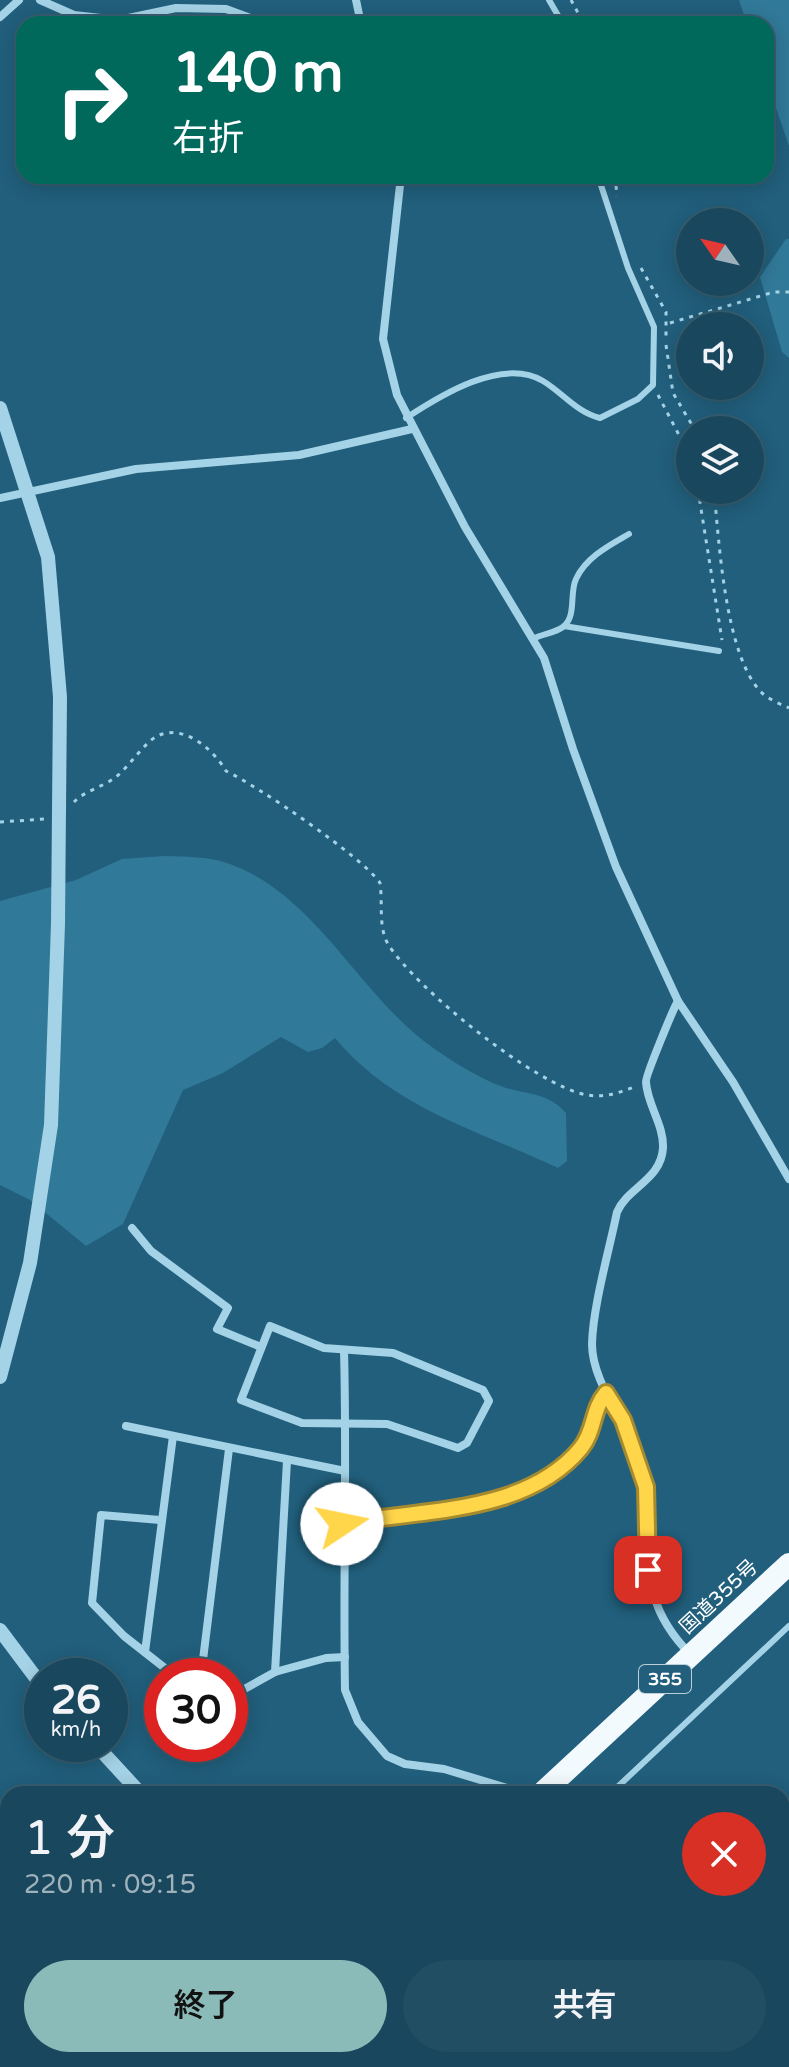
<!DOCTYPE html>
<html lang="ja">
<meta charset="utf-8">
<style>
:root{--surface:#19475d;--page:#224e63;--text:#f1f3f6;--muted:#9fb2bc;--line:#375f72;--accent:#8bbbb9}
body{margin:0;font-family:"Varela Round","Noto Sans JP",sans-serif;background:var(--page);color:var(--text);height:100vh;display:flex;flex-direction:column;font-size:30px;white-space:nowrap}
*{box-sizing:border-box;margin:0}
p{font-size:26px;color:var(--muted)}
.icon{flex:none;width:44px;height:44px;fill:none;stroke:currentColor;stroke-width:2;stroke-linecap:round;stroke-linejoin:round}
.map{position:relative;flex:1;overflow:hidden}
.side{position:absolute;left:0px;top:1786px;width:790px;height:282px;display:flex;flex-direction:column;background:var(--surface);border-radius:24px 24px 0 0;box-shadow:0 4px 20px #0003,0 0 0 2px var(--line)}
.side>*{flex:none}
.guide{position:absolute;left:16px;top:16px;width:758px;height:168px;border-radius:24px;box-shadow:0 4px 20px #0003,0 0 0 2px var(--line);background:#00695c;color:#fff;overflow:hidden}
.needle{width:52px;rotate:304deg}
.fabs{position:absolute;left:676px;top:208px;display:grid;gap:16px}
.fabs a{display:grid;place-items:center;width:88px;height:88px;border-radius:50%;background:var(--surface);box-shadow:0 4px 20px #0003,0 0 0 2px var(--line);font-size:40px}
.speed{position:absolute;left:24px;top:1658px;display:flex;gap:16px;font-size:40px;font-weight:700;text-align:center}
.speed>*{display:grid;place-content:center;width:104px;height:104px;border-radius:50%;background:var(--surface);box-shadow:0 4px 20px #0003,0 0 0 2px var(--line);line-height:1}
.speed small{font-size:20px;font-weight:400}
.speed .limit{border:12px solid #d22;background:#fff;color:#111}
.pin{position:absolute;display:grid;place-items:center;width:68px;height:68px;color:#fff;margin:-34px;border-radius:16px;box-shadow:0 4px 12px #0006}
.me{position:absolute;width:88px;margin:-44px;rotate:79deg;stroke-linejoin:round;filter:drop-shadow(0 0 6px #0008)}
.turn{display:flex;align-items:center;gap:28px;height:168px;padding:0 24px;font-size:36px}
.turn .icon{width:104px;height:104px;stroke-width:2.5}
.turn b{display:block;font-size:56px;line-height:68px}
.round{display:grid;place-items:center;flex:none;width:84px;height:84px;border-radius:42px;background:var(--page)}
.summary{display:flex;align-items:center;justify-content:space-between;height:136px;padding:0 24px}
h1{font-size:48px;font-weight:600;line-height:60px}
.button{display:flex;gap:16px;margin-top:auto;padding:16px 24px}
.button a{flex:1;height:92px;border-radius:48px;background:var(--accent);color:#111;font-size:32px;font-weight:600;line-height:92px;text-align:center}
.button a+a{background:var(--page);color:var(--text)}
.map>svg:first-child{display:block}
.green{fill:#317998}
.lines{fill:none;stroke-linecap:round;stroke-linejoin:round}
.path{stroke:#a4d2e6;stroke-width:3;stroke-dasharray:4 6;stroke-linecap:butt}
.service{stroke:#a4d2e6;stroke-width:6}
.minor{stroke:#a4d2e6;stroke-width:8}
.tertiary{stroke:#a4d2e6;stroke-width:14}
.trunk{stroke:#f2fafe;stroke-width:22}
.route-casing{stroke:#a68a30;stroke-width:20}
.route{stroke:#ffd54a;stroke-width:14}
.labels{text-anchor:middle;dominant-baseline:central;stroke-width:8;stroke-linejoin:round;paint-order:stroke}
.shield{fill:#215f7c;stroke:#bccfd8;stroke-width:2}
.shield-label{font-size:18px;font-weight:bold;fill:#fff}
.street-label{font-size:20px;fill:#fff;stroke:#215f7c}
</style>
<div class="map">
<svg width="789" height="2067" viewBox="0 0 789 2067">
<rect width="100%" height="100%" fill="#215f7c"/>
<g class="green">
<polygon points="739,0 789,0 789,146 766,79 766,24 747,24"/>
<polygon points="786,239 789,239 789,358 782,352 760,277"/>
<path d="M 164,856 C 186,857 209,856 230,864 C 318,896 360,998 436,1050 C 458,1065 481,1079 506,1088 C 530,1095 548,1093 566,1113 L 567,1161 L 558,1168 C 478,1130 394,1109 335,1038 L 322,1048 L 308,1052 L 281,1037 L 223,1073 L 183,1090 L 123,1224 L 86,1246 L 30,1200 L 0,1185 L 0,901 L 76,880 L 122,859 Z"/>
</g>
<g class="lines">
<g class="path">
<polyline points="571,0 584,24"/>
<polyline points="615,176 617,196"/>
<polyline points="641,268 666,312 666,337"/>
<polyline points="670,323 774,292 789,292"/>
<polyline points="666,345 673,393 695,430"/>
<polyline points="658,395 690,456"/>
<polyline points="698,490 722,640"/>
<path d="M 714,490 C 719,541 725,657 762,693 C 770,700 780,704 789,708"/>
<path d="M 74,802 C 84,791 103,787 116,777 C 128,767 138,752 150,741 C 177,718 212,747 226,771 C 256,785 364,858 380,883 C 383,903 378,927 388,944 C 415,988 536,1086 587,1095 C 604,1098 618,1093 634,1087"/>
<polyline points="0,822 45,819"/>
</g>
<g class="service">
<polyline points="549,0 563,24"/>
<path d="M 406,418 C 441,395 502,357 543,381 C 563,393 576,412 600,418 L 638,399 L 653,385 L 654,327 L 628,268 L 598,176"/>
<polyline points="564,626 719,651"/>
<path d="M 533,639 C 542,634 555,633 563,627 C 577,616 569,594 576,579 C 586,557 610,545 629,534"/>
<polyline points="610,1794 789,1626"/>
<polyline points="314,2067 322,2060"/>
</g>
<g class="minor">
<polyline points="40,0 74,15 119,20 176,8 226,9 267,24"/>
<polyline points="356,0 361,24"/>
<polyline points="0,17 19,0"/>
<polyline points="401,176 383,339 397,395 465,527 544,658 573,749 616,867 678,1001 733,1082 789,1179"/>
<polyline points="0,498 136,469 299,455 412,429"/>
<path d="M 678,1001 C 674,1007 645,1077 646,1082 C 647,1104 664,1125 663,1148 C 661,1180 628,1187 617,1212 C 609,1251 593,1306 592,1344 C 592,1383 627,1422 639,1462 C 663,1538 624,1588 691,1655"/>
<polyline points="132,1228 151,1251 228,1308 217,1329 261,1347"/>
<polygon points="270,1326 324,1348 393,1353 483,1390 489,1401 467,1443 458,1448 387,1424 302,1423 241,1400"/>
<path d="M 344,1350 C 347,1464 343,1577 345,1690 L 358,1722 L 387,1756 L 405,1764 L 444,1769 L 527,1794"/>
<polyline points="126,1426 345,1471"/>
<polyline points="160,1520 101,1515 92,1603 124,1636 175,1676"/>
<path d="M 342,1524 C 420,1509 526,1515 581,1448 C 594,1431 592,1409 606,1393"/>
<polyline points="145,1652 173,1436"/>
<polyline points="275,1672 326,1658 345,1657"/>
<polyline points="201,1676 229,1449"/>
<polyline points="230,1697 275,1672 287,1461"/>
<polyline points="787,1824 789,1849"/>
<polyline points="0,2004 8,2020"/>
<polyline points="32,2060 37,2067"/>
</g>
<g class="tertiary">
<polyline points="0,408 48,557 60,697 58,924 51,1125 30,1263 0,1377"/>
<polyline points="0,1630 42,1686"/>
<polyline points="95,1744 141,1794"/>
</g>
<g class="trunk">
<polyline points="541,1794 789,1564"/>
<polyline points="248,2067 255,2060"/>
</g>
</g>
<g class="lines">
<defs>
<path id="route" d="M 342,1524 C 420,1509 526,1515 581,1448 C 595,1431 592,1409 606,1393 L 623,1420 L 646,1487 L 648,1570"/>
</defs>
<use href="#route" class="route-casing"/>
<use href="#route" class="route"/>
</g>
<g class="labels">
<rect class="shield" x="639" y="1665" width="52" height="28" rx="6"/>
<g class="shield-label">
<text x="665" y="1679">355</text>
</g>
<g class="street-label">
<text transform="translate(719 1597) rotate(-43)">国道355号</text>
</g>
</g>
</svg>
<div class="fabs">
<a><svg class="needle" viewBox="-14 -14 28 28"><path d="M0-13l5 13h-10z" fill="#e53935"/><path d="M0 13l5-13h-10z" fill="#9fb2bc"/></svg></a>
<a><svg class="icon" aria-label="sound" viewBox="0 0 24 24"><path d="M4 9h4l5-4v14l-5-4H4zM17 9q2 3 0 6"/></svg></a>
<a><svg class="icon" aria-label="layers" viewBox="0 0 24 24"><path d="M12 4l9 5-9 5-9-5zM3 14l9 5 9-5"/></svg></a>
</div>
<div class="speed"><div>26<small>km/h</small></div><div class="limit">30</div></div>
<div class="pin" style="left:648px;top:1570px;background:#d93025"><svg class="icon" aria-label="arrive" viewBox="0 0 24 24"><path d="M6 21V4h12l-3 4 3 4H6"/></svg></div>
<svg class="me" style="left:342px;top:1524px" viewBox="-20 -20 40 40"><circle r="19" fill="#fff"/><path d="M0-13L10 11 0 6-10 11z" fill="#ffd54a"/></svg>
<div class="guide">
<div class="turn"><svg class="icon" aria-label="right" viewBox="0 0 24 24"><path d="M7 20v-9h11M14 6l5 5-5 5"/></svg><div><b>140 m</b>右折</div></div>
</div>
<section class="side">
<div class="summary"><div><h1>1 分</h1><p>220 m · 09:15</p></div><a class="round" style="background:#d93025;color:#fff"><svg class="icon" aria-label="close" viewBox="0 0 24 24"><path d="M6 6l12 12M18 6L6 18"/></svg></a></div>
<div class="button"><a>終了</a><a>共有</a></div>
</section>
</div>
